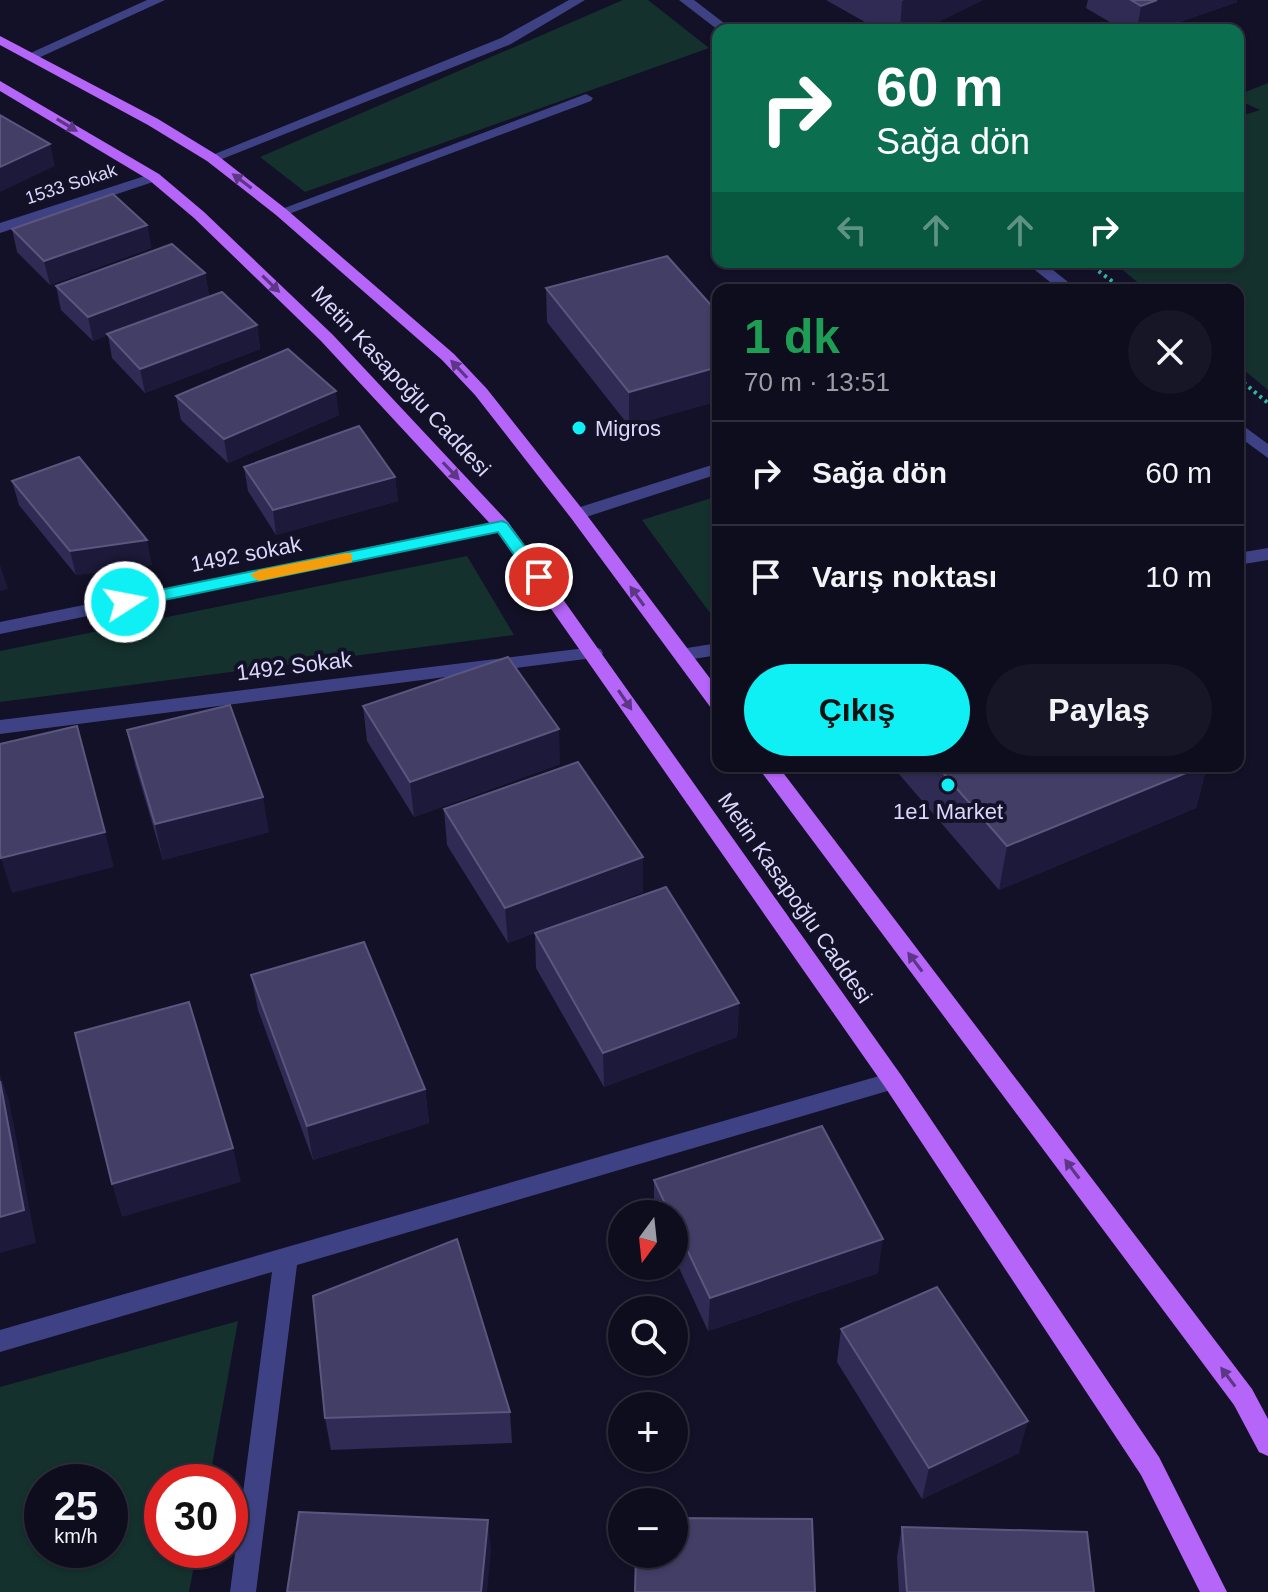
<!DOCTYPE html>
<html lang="tr">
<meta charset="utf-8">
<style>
:root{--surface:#0e0d1d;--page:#171626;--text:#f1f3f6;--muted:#9b9ca4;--line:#2e2d3b;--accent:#0ff0f4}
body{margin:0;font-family:Helvetica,sans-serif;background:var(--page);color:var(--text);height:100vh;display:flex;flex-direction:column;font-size:30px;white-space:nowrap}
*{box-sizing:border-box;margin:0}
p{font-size:26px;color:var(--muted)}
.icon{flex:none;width:44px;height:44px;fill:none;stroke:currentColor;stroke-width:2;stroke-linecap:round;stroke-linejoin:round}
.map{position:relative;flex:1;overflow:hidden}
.drawer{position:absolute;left:712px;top:284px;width:532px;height:488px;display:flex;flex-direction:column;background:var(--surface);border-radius:16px;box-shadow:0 2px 6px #0004,0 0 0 2px var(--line)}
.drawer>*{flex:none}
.guide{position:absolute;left:712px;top:24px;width:532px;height:244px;border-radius:16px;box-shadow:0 2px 6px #0004,0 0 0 2px var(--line);background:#0b6e4f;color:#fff;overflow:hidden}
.needle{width:52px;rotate:195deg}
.controls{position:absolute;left:608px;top:1200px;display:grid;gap:16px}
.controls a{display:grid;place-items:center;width:80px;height:80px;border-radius:50%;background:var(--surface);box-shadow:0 2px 6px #0004,0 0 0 2px var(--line);font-size:40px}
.speed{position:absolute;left:24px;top:1464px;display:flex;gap:16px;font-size:40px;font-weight:700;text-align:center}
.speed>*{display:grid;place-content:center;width:104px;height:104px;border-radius:50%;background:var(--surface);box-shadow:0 2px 6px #0004,0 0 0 2px var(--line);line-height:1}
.speed small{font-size:20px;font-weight:400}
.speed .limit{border:12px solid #d22;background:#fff;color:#111}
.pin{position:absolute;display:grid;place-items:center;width:68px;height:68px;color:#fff;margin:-34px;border:4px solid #fff;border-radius:50%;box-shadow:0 2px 8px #0007}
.me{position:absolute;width:88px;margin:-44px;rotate:79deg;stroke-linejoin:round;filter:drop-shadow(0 0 6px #0008)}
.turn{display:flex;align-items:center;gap:28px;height:168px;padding:0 32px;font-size:36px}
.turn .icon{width:104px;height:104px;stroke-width:2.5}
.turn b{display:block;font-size:56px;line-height:68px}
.lanes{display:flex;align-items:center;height:76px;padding:0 32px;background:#0003;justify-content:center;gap:40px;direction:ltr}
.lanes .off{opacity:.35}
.round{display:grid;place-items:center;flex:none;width:84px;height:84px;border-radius:42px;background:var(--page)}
.overview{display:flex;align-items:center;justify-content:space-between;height:136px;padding:0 32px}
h1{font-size:48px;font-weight:800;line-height:60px;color:#1e9e55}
.button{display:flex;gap:16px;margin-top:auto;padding:16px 32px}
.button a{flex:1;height:92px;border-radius:48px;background:var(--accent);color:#111;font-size:32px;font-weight:800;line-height:92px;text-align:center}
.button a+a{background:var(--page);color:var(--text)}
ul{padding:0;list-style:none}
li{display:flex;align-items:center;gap:24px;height:104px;padding:0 32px;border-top:2px solid var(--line)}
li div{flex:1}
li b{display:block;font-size:30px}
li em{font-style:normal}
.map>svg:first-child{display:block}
.green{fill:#14312d;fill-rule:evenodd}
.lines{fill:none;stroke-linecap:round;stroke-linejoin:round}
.path{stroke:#36b4a2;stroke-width:4;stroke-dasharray:3 4;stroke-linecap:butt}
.minor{fill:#3e4284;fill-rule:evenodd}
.major{fill:#b565f8;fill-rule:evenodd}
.wall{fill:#302b54}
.shaded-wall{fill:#1d193a}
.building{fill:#423e66;stroke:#5a567e;stroke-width:2}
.oneway{fill:#5c3785}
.route{fill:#0ff0f4;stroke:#0a9c9f;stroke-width:2}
.slow{fill:#f59e0b}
.poi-dot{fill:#0ff0f4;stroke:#131127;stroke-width:3}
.labels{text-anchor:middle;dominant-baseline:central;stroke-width:8;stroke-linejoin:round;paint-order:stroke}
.far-street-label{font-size:18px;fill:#dad9fd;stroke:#131127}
.street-label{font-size:22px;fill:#dad9fd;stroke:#131127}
.poi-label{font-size:22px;fill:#dad9fd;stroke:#131127;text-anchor:start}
</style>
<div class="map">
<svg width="1268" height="1592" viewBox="0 0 1268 1592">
<rect width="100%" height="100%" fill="#131127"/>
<g class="green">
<polygon points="623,0 648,0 709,48 305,192 260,157"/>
<polygon points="1268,83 1268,390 1238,365 1238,290 1147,290 1113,262 1238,262 1238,117 1260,110 1238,100 1238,95"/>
<polygon points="718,496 718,611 710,613 642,520"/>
<polygon points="467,556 514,635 0,702 0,651"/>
<path d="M 238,1321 L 209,1482 L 162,1482 L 162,1550 L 197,1550 L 189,1592 L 0,1592 L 0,1387 ZM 110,1482 L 110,1550 L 42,1550 L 42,1482 Z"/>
</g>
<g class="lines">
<g class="path">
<polyline points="1093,267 1124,290"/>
<polyline points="1238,378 1268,403"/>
</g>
<g class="minor">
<polygon points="147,0 165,0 36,59 24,56"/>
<polygon points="569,0 585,0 511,44 217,161 207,161 205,158 501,38"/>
<polygon points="679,0 694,0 733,30 718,30"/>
<polygon points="586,94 593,98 591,101 286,215 276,215 274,212"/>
<polygon points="154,173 159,174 159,180 0,233 0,223"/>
<polygon points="1025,262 1043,262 1078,290 1060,290"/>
<polygon points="1238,422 1268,444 1268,458 1238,436"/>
<polygon points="718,463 718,474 583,518 577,520 568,514 571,510"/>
<polygon points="502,520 508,522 511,526 508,530 0,634 0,622"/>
<polygon points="1268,548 1268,560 1238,565 1238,553"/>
<polygon points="718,643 718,655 681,661 672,655 681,649"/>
<polygon points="594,647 601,649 603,653 601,657 0,734 0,720"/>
<polygon points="893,1072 901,1075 904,1081 901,1087 297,1265 256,1592 230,1592 272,1272 0,1352 0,1330"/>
</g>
<g class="major">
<polygon points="0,36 158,119 217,155 286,209 454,354 487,389 583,510 718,689 718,710 711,708 571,518 475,395 442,360 276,215 207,161 148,125 0,45"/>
<polygon points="0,81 159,174 204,212 333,335 508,522 901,1075 1159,1457 1227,1592 1200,1592 1141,1475 885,1087 496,530 321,341 194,218 149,180 0,91"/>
<polygon points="757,766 778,766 1252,1389 1268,1419 1268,1456 1259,1452 1234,1405"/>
</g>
</g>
<g class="wall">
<polygon points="826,0 983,0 921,30 879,30"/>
<polygon points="1088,0 1237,0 1237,2 1156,30 1123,30 1086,8"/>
<polygon points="147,225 151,248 50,285 17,252 12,229"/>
<polygon points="205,273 209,296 257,325 260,349 145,393 112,358 108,335 93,341 61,310 56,286"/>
<polygon points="546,288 718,313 718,401 629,426 547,322"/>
<polygon points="176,396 339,415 228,463 181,420"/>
<polygon points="244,467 395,477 398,501 276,535 248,491"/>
<polygon points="12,481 152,565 76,575 19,505"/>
<polygon points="363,706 560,764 414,817 367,741"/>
<polygon points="127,730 269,832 163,860 135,765"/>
<polygon points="892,766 1207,766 1196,808 999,890"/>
<polygon points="444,809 643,892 508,943 447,845"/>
<polygon points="535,933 739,1003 737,1037 604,1087 536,968"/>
<polygon points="251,975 425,1089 429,1123 313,1160 258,1010"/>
<polygon points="654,1180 878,1273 708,1331 674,1257 674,1214 654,1214"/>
<polygon points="841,1329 1019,1453 922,1499 837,1362"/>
<polygon points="510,1412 512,1443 331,1450 325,1418"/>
<polygon points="902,1527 1094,1592 899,1592 897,1557"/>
</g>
<g class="shaded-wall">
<polygon points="905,0 983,0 921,30 900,30 902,1"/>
<polygon points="1157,0 1237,0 1237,2 1156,30 1137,30 1141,6"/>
<polygon points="50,144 55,166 0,192 0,167"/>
<polygon points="147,225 151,248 50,285 44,261"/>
<polygon points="205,273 209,297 93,341 88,317"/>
<polygon points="257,325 260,349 145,393 140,369"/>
<polygon points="718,367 718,401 629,426 629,392"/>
<polygon points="336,391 339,415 228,463 224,439"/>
<polygon points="395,477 398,501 276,535 273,510"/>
<polygon points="147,540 152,565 76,575 70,551"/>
<polygon points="0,565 8,589 0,591"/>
<polygon points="559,729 560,764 414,817 410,782"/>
<polygon points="1203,766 1207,766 1196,808 999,890 1007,846"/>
<polygon points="263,797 269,832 163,860 155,824"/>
<polygon points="105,832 114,867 12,893 1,858"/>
<polygon points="643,857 643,892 508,943 505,908"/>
<polygon points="739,1003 737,1037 604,1087 603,1053"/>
<polygon points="0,1074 9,1100 36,1243 0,1253"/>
<polygon points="425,1089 429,1123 313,1160 307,1126"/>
<polygon points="233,1148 241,1182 122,1217 112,1184"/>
<polygon points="883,1239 878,1273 708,1331 710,1298"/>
<polygon points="1028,1421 1019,1453 922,1499 929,1468"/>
<polygon points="488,1520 491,1551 487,1592 481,1592"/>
</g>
<g class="building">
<polygon points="1131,0 1157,0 1141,6"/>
<polygon points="0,115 50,144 0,167"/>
<polygon points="113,194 147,225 44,261 12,229"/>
<polygon points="172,244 205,273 88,317 56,286"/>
<polygon points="667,256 718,313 718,367 629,392 546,288"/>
<polygon points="222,292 257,325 140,369 107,334"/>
<polygon points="288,349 336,391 224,439 176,396"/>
<polygon points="359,426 395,477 273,510 244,467"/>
<polygon points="79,457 147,540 70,551 12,481"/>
<polygon points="508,657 559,729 410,782 363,706"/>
<polygon points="230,705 263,797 155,824 127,730"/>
<polygon points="77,726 105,832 1,858 0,852 0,744"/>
<polygon points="578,762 643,857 505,908 444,809"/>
<polygon points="937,766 1203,766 1007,846"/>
<polygon points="666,887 739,1003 603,1053 535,933"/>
<polygon points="364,942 425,1089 307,1126 251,975"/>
<polygon points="189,1002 233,1148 112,1184 75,1033"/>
<polygon points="0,1081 24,1210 0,1217"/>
<polygon points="822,1126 883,1239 710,1298 674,1222 674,1214 670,1214 654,1180"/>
<polygon points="457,1239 510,1412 325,1418 313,1296"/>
<polygon points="937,1287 1028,1421 929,1468 841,1329"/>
<polygon points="299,1512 488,1520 481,1592 287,1592"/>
<polygon points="674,1518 812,1519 815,1592 635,1592 636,1554 674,1554"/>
<polygon points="902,1527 1087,1532 1094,1592 907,1592"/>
</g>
<defs><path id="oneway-solid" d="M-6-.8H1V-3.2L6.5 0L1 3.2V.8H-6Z" transform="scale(2)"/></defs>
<g class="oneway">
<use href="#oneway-solid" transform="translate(67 125) rotate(31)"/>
<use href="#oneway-solid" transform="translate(242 181) rotate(-143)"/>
<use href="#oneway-solid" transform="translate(271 284) rotate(44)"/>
<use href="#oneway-solid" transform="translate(459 369) rotate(-133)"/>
<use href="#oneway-solid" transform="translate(451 471) rotate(47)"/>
<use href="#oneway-solid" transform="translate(637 596) rotate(-126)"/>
<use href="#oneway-solid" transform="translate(625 700) rotate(56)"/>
<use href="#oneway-solid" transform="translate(915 962) rotate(-127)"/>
<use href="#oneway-solid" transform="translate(1072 1169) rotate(-127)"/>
<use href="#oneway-solid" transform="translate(1228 1377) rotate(-127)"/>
</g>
<polygon class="route" points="502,521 507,523 545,573 547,577 545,581 533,581 498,532 125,608 117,602 125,597"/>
<polygon class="slow" points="346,553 352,554 352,562 259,581 250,575 259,570"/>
<g class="poi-dot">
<circle cx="579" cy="428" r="8"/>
<circle cx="948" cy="785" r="8"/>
</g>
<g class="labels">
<g class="far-street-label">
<text transform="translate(71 184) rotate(-18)">1533 Sokak</text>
</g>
<g class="street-label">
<text transform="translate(401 381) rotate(47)">Metin Kasapoğlu Caddesi</text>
<text transform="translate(246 554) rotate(-11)">1492 sokak</text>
<text transform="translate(294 666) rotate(-7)">1492 Sokak</text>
<text transform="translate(795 898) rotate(55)">Metin Kasapoğlu Caddesi</text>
</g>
<g class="poi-label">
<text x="595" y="428">Migros</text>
<text x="948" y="811" text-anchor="middle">1e1 Market</text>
</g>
</g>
</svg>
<div class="controls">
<a><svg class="needle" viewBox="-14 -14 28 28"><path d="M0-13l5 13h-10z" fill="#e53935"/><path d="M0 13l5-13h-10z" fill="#9b9ca4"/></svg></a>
<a><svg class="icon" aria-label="search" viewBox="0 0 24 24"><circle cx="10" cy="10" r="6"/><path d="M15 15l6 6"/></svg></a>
<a>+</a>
<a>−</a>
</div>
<div class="speed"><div>25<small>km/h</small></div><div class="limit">30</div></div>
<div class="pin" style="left:539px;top:577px;background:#d93025"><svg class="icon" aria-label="arrive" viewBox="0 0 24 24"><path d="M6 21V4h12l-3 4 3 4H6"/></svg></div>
<svg class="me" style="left:125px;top:602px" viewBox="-20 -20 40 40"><circle r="17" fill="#0ff0f4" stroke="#fff" stroke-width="3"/><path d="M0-11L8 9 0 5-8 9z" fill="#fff"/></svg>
<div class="guide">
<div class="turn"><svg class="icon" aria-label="right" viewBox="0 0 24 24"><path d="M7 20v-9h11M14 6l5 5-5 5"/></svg><div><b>60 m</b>Sağa dön</div></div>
<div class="lanes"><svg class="icon off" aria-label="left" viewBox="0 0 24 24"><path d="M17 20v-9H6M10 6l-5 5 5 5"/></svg><svg class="icon off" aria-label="ahead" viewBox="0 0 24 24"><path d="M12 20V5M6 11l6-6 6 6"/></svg><svg class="icon off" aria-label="ahead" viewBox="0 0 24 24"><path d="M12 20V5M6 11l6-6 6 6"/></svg><svg class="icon" aria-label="right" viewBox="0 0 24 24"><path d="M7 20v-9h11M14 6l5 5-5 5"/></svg></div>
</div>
<section class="drawer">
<div class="overview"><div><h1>1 dk</h1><p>70 m · 13:51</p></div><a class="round"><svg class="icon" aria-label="close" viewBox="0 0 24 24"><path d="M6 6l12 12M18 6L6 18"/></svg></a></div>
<ul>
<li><svg class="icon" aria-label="right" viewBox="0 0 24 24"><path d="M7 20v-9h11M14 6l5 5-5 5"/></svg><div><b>Sağa dön</b></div><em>60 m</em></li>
<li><svg class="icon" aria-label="arrive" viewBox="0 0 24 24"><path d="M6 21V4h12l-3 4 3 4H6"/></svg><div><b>Varış noktası</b></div><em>10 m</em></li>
</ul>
<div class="button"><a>Çıkış</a><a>Paylaş</a></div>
</section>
</div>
